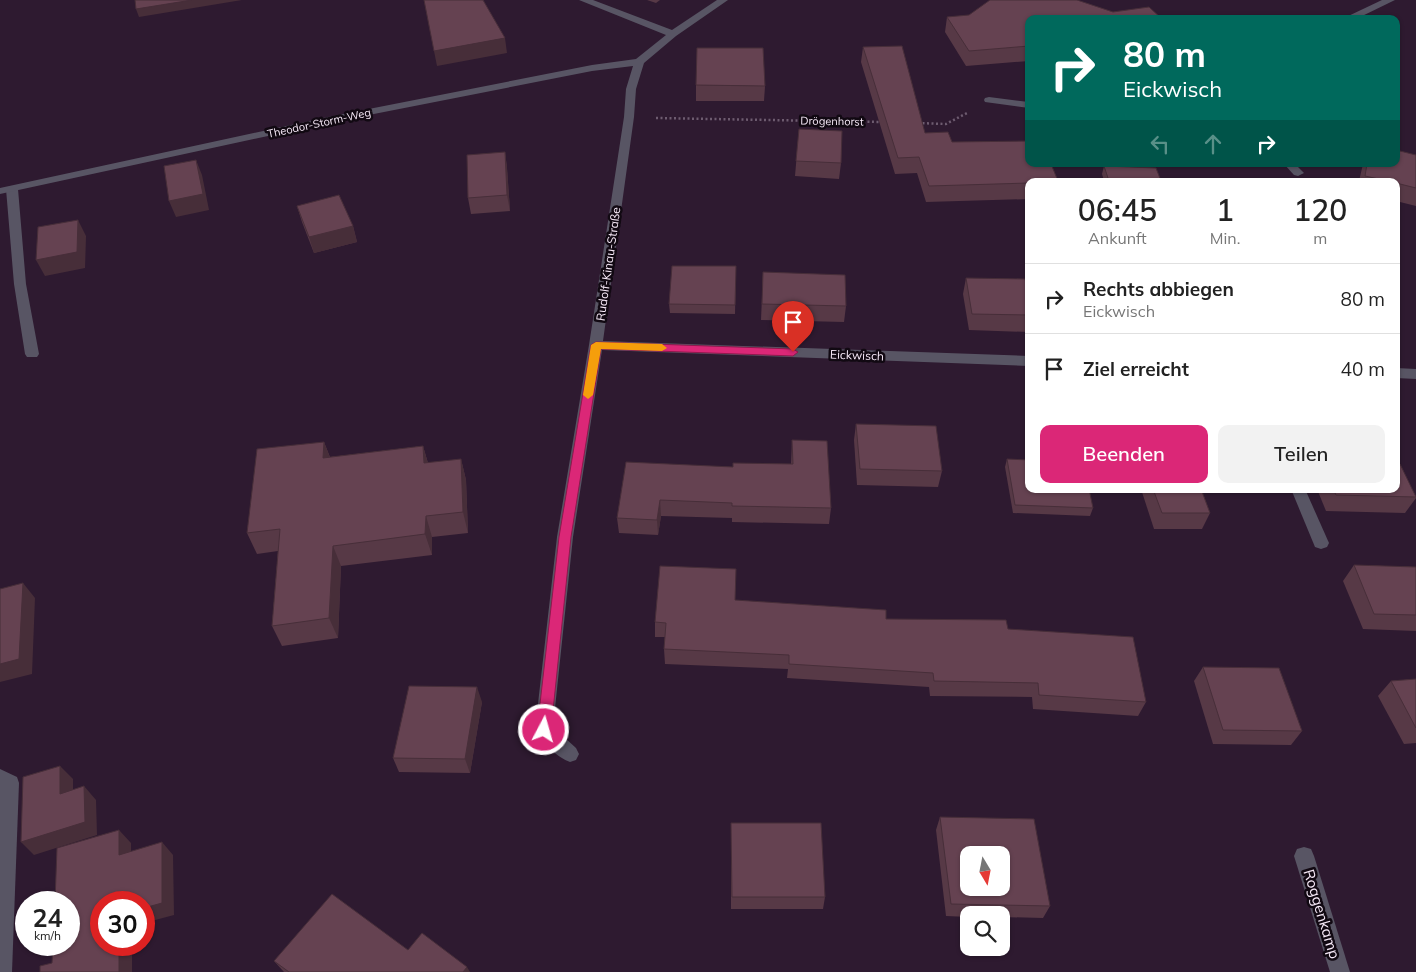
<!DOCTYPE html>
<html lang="de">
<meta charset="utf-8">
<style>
:root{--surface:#fff;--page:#f2f2f2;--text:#222;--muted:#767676;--line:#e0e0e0;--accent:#db2777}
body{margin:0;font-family:Mulish,sans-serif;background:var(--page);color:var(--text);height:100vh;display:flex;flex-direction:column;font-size:19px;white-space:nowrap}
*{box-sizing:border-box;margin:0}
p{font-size:16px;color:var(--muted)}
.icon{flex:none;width:28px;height:28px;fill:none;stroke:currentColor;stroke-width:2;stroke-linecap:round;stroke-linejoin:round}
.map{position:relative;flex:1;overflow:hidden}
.side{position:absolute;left:1025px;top:178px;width:375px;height:315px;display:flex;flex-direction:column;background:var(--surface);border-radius:10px;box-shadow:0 1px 4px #0004}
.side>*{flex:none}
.guide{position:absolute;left:1025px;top:15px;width:375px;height:152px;border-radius:10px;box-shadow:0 1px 4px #0004;background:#00695c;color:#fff;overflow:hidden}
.needle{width:32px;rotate:170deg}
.fabs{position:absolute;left:960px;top:846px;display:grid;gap:10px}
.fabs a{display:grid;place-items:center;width:50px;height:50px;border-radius:10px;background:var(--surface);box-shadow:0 1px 4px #0004;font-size:25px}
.speed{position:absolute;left:15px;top:891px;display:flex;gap:10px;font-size:25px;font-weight:700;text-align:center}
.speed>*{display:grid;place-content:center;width:65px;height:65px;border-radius:50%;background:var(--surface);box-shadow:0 1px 4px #0004;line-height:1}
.speed small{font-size:12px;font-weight:400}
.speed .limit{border:8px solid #d22;background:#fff;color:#111}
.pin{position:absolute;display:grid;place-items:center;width:42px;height:42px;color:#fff;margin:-51px -21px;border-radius:50% 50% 50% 0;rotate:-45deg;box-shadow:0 0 5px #0007}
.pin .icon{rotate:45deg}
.me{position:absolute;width:55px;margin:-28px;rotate:6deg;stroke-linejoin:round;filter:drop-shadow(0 0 4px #0008)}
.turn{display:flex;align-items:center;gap:18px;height:105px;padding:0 15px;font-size:22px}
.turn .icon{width:65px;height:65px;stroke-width:2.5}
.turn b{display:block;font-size:35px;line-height:42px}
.lanes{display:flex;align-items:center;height:48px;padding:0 15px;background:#0003;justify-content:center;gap:25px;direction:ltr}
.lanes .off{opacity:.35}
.eta{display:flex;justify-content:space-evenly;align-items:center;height:85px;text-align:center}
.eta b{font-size:30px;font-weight:600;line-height:35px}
.button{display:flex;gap:10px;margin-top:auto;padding:10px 15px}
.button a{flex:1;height:58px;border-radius:10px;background:var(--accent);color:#fff;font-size:20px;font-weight:600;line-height:58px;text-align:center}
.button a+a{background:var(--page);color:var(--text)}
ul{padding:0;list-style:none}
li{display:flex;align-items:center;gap:15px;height:70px;padding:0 15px;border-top:1px solid var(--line)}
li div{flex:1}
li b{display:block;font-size:19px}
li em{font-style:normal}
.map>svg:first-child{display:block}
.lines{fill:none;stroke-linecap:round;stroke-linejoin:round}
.path{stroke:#6e5c70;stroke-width:2.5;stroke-dasharray:2 2.5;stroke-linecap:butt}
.lane{fill:#585564;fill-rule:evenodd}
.street{fill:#585564;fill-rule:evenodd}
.wall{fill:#573946}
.shaded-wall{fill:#472e39}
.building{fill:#654251;stroke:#472e39;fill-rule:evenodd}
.route{fill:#db2777;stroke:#8e194d}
.slow{fill:#f59e0b}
.labels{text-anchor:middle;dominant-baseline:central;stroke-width:5;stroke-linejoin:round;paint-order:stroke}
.far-street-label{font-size:11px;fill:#f8ebf9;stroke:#110912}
.street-label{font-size:12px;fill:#f8ebf9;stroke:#110912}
.near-street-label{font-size:15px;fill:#f8ebf9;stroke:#110912}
</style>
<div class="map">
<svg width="1416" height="972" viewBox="0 0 1416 972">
<rect width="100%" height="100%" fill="#2e1a30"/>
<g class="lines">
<g class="path">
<polyline points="656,118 882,122"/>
<polyline points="918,123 946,124 967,113"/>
</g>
<g class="lane">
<polygon points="12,186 18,189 26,284 39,354 37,357 27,357 25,354 14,284 6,189"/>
<polygon points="1291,489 1305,489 1329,543 1327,547 1321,549 1315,547"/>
<polygon points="0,769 17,777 19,783 12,972 0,972"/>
</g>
<g class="street">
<path d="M 579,0 L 593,0 L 672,30 L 717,0 L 728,0 L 676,36 L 644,63 L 636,89 L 634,117 L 603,341 L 1029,356 L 1029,366 L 602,350 L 573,537 L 553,727 L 576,748 L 579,754 L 576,760 L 570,762 C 558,758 541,742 535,730 L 557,537 L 589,345 L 624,117 L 626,89 L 633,66 L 592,71 L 328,123 L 0,194 L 0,188 L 328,117 L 592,65 L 636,59 L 666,35 Z"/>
<polygon points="1382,0 1395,0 1356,19 1342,19"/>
<polygon points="989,97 1029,102 1029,108 985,102 984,100 985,98"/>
<polygon points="1284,164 1295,164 1304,173 1298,176 1294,175"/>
<polygon points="1396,368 1416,369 1416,379 1396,378"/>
<polygon points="1304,847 1311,849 1314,856 1350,972 1330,972 1294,856 1297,849"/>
</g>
</g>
<g class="wall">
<polygon points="647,0 660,0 656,3"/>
<polygon points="1113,12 1162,19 1029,19 1029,61 966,66 945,32 947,17"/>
<polygon points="863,47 925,133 952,142 1029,181 1029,199 926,202 917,173 895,174 861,62"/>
<polygon points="696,85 765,86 764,101 696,101"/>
<polygon points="799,129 841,163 839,179 795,176"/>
<polygon points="505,152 507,168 510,211 471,214 468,198"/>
<polygon points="1416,155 1416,206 1396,201 1396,181 1359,181 1363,164 1396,164"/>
<polygon points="1104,166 1161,181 1104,181 1102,174"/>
<polygon points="297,206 353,226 357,242 314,253 302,222"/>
<polygon points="736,266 735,314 670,313 669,304"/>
<polygon points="763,272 846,306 844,322 761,320"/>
<polygon points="966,278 1029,297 1029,332 969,330 963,294"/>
<polygon points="856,424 942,471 938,487 857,485 854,440"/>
<polygon points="792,440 831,508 829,524 732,522 732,518 661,516 658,535 619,533 617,518 733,467 791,464"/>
<polygon points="324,442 330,457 423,446 428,463 461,459 466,480 468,533 432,537 432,555 341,566 338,638 282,646 272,626 278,551 257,554 247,533"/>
<polygon points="1007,459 1093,508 1090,516 1013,513 1005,467"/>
<polygon points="1141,489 1201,489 1210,513 1202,529 1154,529"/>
<polygon points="1317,489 1396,489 1416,496 1416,498 1405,513 1326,511"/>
<polygon points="1354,565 1416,567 1416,631 1363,629 1343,581"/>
<polygon points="735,600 886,619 1008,629 1146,702 1138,716 1033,709 1032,697 930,696 929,687 787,678 788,669 665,664 664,649 665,637 655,637 655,622"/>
<polygon points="1203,667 1302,731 1291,745 1213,744 1194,681"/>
<polygon points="1416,679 1416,743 1404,744 1378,696 1391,681"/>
<polygon points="482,702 470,773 399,772 393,758"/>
<polygon points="940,817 1050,906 1043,918 1001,917 1001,915 969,915 969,917 946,916 936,830"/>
<polygon points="731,823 825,897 823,909 731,909"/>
<polygon points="408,950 470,972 284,972 274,961"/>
</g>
<g class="shaded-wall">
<polygon points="192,0 242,0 139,17 136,9"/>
<polygon points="505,38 507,53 437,66 434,51"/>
<polygon points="505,152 507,168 510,211 507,195"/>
<polygon points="196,160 202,175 209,210 176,217 169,201"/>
<polygon points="78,220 86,236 85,268 45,276 36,260"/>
<polygon points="353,226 357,242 314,253 309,237"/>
<polygon points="324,442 332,463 323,458"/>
<polygon points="423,446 429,467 424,463"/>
<polygon points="461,459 466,480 468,533 463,512"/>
<polygon points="660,500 661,516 658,535 657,520"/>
<polygon points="426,516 432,537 432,555 425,534"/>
<polygon points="333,546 341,566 338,638 329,618"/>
<polygon points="23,583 35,598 32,674 0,682 0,664"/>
<polygon points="477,687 482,702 470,773 465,759"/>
<polygon points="60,766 73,779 73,807 60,794"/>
<polygon points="84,786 96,800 97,835 34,855 21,842"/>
<polygon points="119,830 131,843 131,867 119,855"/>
<polygon points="162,842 173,855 174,915 144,923 144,908"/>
<rect x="119" y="945" width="13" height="27"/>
<polygon points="467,967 470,972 463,972"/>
</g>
<g class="building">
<polygon points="135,0 192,0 136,9"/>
<polygon points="424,0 483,0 505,38 434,51"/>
<polygon points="990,0 1077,0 1113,12 1149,7 1162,19 1029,19 1029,46 969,51 947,17 969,15"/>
<polygon points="902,46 925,133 948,132 952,142 1029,141 1029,164 1051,164 1058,181 1029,181 1029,183 929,186 919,157 898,158 863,47"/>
<polygon points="697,48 763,48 765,86 696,85"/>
<polygon points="799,129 842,131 841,163 796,161"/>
<polygon points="1396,150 1416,155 1416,188 1396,183 1396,181 1388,181 1365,176 1367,164 1396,164"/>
<polygon points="505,152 507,195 468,198 467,155"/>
<polygon points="196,160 203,194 169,201 164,166"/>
<polygon points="1104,166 1156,168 1161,181 1109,181"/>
<polygon points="1237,180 1266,181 1238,181"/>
<polygon points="339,195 353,226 309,237 297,206"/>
<polygon points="78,220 77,252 36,260 38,227"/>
<polygon points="672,266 736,266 735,305 669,304"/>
<polygon points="763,272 845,275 846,306 762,304"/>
<polygon points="966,278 1025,279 1029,297 1029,315 972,314"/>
<polygon points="856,424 936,426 942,471 860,469"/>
<polygon points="792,440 827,441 831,508 732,506 732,503 660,500 657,520 617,518 626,462 733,467 733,463 793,464"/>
<polygon points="324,442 323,458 423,446 424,463 461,459 463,512 426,516 425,534 333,546 329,618 272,626 280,529 247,533 257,449"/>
<polygon points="1007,459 1029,460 1029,489 1089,489 1093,508 1015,505"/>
<polygon points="1396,464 1400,464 1416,497 1336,495 1333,489 1396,489"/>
<polygon points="1153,489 1201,489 1210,513 1162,513"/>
<polygon points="1354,565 1416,567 1416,615 1374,614"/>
<polygon points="660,566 736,569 735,600 886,610 886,619 1006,620 1008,629 1133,637 1146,702 1039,695 1038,683 934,681 933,673 789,664 789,655 664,649 666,623 655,622"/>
<polygon points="23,583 19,659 0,664 0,589"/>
<polygon points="1203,667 1279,668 1302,731 1223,730"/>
<polygon points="1416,679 1416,728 1391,681"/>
<polygon points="409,686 477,687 465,759 393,758"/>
<polygon points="60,766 60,794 84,786 85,822 21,842 23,777"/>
<path d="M 940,817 L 1034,819 L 1050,906 L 951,904 ZM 969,855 L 1001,855 L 1001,888 L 969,888 Z"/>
<polygon points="731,823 821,823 825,897 732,897"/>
<polygon points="119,830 119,855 162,842 162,903 144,908 144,902 101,902 101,945 119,945 119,972 40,972 40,966 52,963 53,945 69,945 69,902 55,902 57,848"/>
<polygon points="332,894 408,950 422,933 467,967 463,972 289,972 274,961"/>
</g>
<polygon class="route" points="596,342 793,349 798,352 793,356 601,349 571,537 551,730 549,734 544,736 539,734 537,730 559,537 591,345"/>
<polygon class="slow" points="596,342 662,344 667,348 662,351 601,349 593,395 588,399 583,395 591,345"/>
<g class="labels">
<g class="far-street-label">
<text transform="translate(832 121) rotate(1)">Drögenhorst</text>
<text transform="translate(319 123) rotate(-12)">Theodor-Storm-Weg</text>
</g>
<g class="street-label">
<text transform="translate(608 264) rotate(-82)">Rudolf-Kinau-Straße</text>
<text transform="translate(857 355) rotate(2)">Eickwisch</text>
</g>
<g class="near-street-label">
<text transform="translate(1322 914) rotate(73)">Roggenkamp</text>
</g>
</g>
</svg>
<div class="fabs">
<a><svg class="needle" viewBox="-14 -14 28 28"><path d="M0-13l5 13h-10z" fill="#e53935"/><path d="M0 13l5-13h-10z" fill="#767676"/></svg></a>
<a><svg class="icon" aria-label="search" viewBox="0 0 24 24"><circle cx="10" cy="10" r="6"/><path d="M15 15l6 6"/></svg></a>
</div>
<div class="speed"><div>24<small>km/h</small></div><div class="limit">30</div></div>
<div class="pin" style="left:793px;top:352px;background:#d93025"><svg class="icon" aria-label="arrive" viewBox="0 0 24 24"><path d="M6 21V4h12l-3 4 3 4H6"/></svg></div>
<svg class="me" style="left:544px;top:730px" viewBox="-20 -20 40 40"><circle r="17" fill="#db2777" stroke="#fff" stroke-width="3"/><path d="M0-11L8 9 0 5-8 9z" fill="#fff"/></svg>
<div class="guide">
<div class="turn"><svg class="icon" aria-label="right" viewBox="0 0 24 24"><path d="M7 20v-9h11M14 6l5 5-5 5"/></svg><div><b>80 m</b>Eickwisch</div></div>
<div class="lanes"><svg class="icon off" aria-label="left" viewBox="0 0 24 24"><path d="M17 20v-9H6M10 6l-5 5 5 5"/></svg><svg class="icon off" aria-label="ahead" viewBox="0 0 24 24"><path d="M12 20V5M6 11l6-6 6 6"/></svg><svg class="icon" aria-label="right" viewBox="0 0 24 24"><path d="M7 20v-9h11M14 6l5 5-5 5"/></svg></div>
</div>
<section class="side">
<div class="eta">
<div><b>06:45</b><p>Ankunft</p></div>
<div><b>1</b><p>Min.</p></div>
<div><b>120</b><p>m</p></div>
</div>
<ul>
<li><svg class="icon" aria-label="right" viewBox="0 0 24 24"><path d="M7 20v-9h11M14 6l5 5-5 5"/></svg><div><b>Rechts abbiegen</b><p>Eickwisch</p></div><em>80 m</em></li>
<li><svg class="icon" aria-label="arrive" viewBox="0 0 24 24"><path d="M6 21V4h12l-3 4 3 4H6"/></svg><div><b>Ziel erreicht</b></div><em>40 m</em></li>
</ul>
<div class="button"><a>Beenden</a><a>Teilen</a></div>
</section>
</div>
